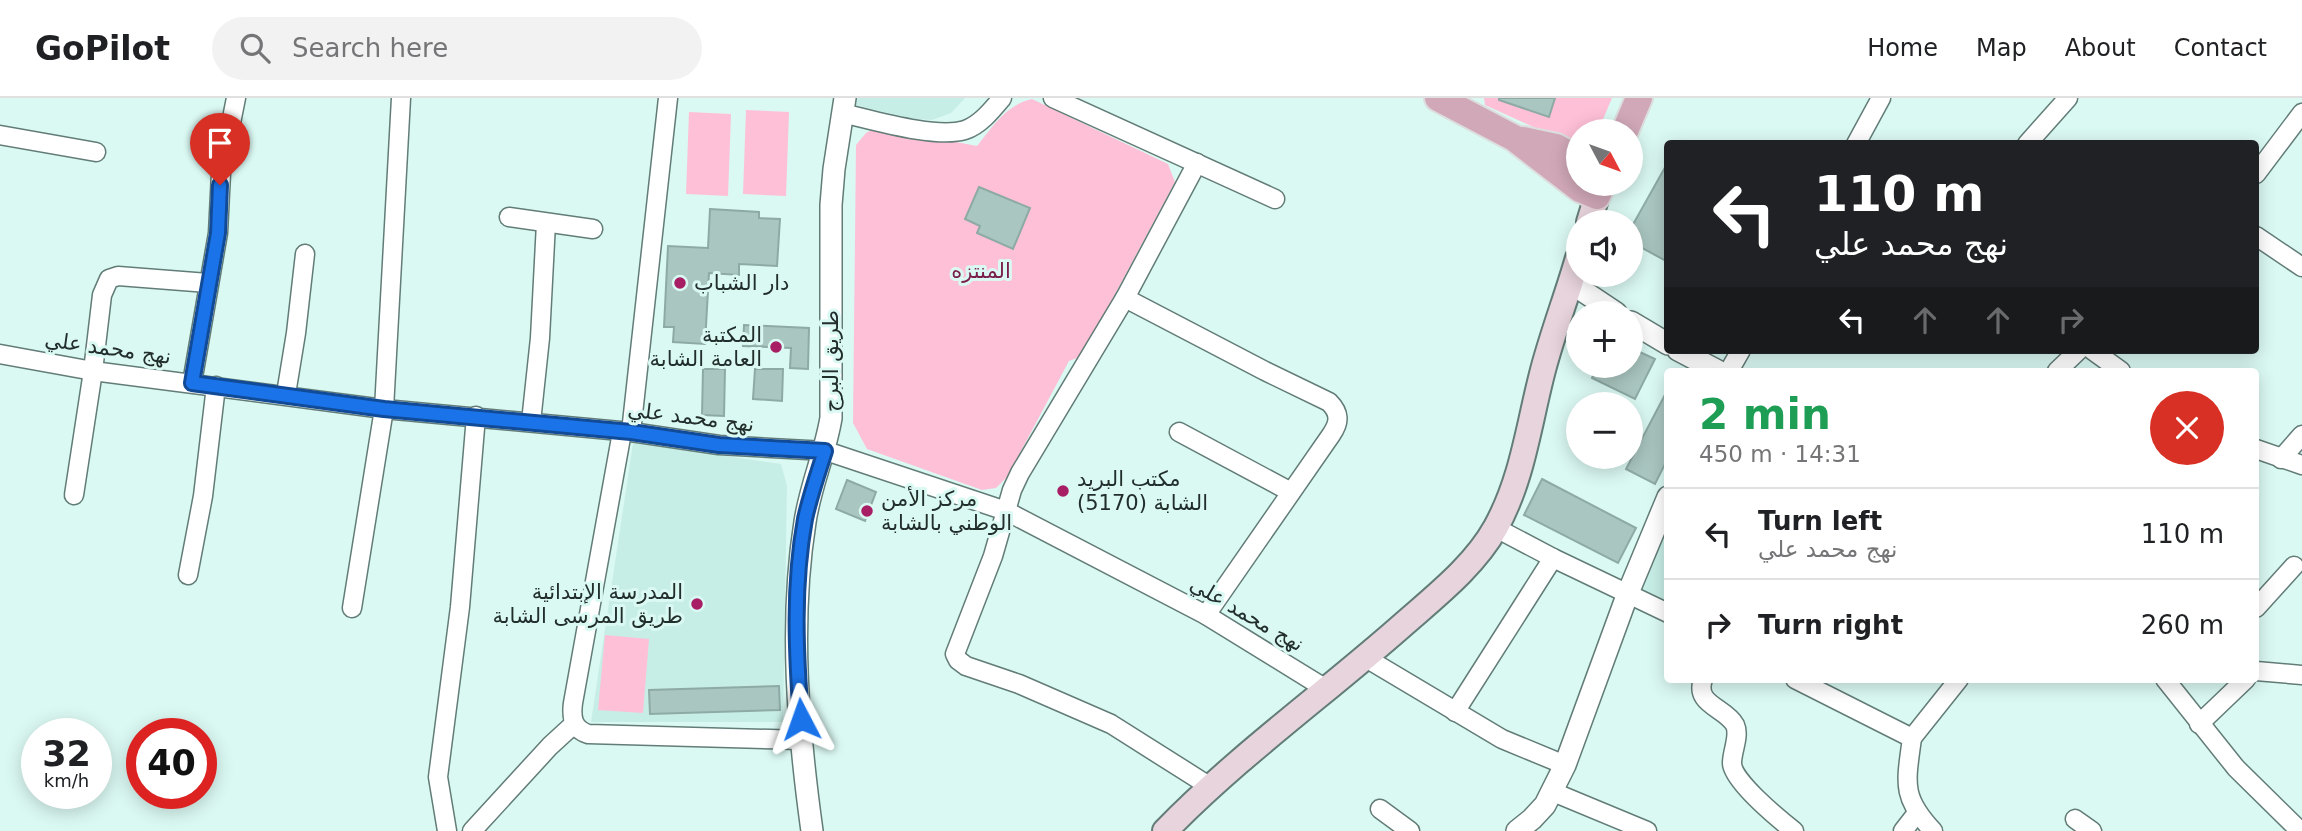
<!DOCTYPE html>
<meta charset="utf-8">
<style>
:root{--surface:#fff;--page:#f2f2f2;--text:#202124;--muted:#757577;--line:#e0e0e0}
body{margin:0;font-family:"DejaVu Sans","Noto Sans Arabic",sans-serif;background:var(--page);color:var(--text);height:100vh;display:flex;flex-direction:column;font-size:26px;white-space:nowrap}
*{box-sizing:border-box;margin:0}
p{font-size:23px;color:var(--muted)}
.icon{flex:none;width:38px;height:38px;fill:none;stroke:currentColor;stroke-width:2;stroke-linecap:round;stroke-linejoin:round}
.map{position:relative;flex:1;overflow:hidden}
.panel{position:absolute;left:1664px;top:270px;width:595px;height:315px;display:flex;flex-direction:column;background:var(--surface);border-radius:7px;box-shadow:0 4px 18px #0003}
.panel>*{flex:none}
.banner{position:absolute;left:1664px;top:42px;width:595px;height:214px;border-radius:7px;box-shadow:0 4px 18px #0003;background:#202124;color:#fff;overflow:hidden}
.needle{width:46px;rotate:131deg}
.fabs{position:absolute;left:1566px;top:21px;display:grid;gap:14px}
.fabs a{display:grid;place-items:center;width:77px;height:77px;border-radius:50%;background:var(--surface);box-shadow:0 4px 18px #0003;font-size:35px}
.speed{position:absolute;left:21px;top:620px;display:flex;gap:14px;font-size:35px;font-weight:700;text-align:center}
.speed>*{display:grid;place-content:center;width:91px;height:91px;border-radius:50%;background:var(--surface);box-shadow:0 4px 18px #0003;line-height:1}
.speed small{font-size:18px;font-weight:400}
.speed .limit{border:10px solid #d22;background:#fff;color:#111}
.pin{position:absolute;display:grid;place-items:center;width:60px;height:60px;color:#fff;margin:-72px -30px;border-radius:50% 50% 50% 0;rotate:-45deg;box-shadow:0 0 7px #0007}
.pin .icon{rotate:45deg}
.me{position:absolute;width:77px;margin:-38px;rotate:356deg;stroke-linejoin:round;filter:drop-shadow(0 0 5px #0008)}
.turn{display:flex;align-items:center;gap:24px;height:147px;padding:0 35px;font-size:32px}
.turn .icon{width:91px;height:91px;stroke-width:2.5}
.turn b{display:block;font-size:49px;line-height:60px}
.lanes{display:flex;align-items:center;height:66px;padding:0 35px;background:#0003;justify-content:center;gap:35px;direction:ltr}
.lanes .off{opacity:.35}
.round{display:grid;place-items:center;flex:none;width:74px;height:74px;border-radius:37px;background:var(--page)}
.head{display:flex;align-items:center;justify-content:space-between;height:119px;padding:0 35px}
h1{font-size:42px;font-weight:700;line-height:52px;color:#1e9e55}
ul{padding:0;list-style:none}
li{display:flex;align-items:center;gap:21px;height:91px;padding:0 35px;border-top:2px solid var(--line)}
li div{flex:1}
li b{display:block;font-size:26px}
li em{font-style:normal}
header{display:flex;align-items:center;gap:42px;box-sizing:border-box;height:98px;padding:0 35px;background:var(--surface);border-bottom:2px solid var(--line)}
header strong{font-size:33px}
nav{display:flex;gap:38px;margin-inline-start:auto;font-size:24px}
.search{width:490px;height:63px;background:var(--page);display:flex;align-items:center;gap:18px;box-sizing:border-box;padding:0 24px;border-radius:38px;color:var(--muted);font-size:26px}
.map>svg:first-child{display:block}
.built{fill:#c7eee6}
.green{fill:#fec0d7}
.building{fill:#aac6c0;stroke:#8eaaa4;stroke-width:2}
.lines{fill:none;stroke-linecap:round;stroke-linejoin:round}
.minor-casing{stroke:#627c77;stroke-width:21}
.tertiary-casing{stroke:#627c77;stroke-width:24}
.secondary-casing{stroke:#627c77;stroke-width:28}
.primary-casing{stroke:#dcdedd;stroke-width:30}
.minor{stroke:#fff;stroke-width:18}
.tertiary{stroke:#fff;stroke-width:21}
.secondary{stroke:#e8d4dc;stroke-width:24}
.primary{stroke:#d1a8b8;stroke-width:26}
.route-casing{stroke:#114b97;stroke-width:18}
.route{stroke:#1a73e8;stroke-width:12}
.poi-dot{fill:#a71e65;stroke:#dbf9f3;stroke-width:2.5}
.labels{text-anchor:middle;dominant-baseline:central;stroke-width:6;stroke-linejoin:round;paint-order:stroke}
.park-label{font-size:21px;fill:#791e4a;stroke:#dbf9f3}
.poi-label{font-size:21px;fill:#222e2b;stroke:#dbf9f3;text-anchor:start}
.street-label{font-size:21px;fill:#222e2b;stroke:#dbf9f3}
</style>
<header>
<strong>GoPilot</strong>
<div class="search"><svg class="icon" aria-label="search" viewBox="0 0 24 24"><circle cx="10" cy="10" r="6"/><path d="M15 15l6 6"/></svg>Search here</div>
<nav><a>Home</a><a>Map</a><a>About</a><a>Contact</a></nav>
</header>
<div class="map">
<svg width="2302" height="733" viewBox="0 0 2302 733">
<rect width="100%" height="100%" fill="#dbf9f3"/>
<g class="built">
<polygon points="839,0 965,0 951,15 932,22 913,21 838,3"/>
<polygon points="633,345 781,366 787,388 783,624 591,624"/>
<polygon points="1668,422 1668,509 1637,493"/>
</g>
<g class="green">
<polygon points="1484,0 1612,0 1598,33 1578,33 1577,49 1485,7"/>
<path d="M 1032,1 L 1168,66 L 1175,84 L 1082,258 L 1069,263 L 1007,379 L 996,390 L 982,392 L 867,351 L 853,325 L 856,47 L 866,35 L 877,29 L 977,48 C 993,28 1006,7 1032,1 Z"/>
<polygon points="746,12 789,14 786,98 743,96"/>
<polygon points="689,14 731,16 728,98 686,96"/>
<polygon points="605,537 649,541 643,615 598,612"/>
</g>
<g class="building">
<polygon points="1499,0 1555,0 1549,19 1499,2"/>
<polygon points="1668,64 1668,164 1631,144 1631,130"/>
<polygon points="979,89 1030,110 1013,151 977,135 980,128 965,121"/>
<polygon points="710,111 759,114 759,120 780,121 777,168 739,166 739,177 709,175 705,246 673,244 674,229 664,229 668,148 708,150"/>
<polygon points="744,227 809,230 808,271 790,270 791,250 743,248"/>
<polygon points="1631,250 1655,261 1635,301 1592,280 1597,268 1631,268"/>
<polygon points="703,271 725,271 724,318 702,317"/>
<polygon points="755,271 783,271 782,303 753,301"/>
<polygon points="1668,291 1668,360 1655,386 1626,371"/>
<polygon points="1542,381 1636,430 1618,465 1524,417"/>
<polygon points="847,382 876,394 865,423 836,411"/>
<polygon points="779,588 780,612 650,616 649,592"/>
</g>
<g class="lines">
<defs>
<g id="minor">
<polyline points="1053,0 1275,101"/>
<path d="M 842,15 C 873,22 936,41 965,32 C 980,27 992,12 1002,0"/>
<polyline points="0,37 96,54"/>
<polyline points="1856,46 1881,0"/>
<polyline points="2027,46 2068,0"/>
<polyline points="1197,65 1125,200 1020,375 1012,392 993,458 955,556 958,562 966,568 1019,586 1111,626 1209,688"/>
<polyline points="2256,76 2302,15"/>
<polyline points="509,119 593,131"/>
<polyline points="2256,138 2302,169"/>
<path d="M 1125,200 L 1265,273 L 1329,304 C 1340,315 1340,324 1331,337 L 1206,517"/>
<polyline points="2092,252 2121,273"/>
<polyline points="0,256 93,273 384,311 631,334 719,347 826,353 1006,413 1206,517 1326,591"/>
<polyline points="1729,273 1741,252"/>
<polyline points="2057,273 2079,252"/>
<polyline points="192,285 218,135 221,75 236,0"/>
<polyline points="286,296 296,235 305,156"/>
<polyline points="531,324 540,240 546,125"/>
<path d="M 622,334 L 573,605 C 571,620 573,631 588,636 L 802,642"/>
<polyline points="631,334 668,0"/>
<polyline points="1179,334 1291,394"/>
<polyline points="2256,351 2302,367"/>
<polyline points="2281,361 2302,337"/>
<polyline points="74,397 93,273 102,197 109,181 118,178 208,185"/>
<polyline points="1496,430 1553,460 1668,515"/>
<polyline points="188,477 203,398 216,288"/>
<polyline points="352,510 384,311 401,0"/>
<polyline points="2256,510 2294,468"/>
<polyline points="1366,560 1502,641 1565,667"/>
<polyline points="2256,573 2302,577"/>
<path d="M 1703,581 C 1694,607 1725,609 1735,627 C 1740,638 1732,653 1732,665 C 1732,683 1779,721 1794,733"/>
<path d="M 1795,581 L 1912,640 C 1906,685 1901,699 1933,733"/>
<polyline points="2165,581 2236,670 2300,733"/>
<polyline points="1455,614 1553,460"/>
<polyline points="2199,626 2246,581"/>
<polyline points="1912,640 1959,581"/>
<polyline points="1553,694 1647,733"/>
<polyline points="1380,711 1410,733"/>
<polyline points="2075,721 2092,733"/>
<polyline points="447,733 438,679 460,509 476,318"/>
<polyline points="472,733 550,648 574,626"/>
<polyline points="1903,733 1917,715"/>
</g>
<g id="tertiary">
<polyline points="1571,185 1616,215"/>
<polyline points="1631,224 1668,246"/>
<polyline points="1678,252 1718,273"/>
<path d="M 812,733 C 798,632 789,525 805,424 C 810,389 825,356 831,320 L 831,107 L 834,71 L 845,0"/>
<polyline points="1517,733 1532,721 1545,707 1565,667 1628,495 1668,399"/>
</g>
<g id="secondary">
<polyline points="1589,124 1597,98"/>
<path d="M 1165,733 C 1239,657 1326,595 1405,525 C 1437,497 1475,467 1496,429 C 1523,380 1529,325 1543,272 C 1553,234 1567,198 1578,160"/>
</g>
<g id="primary">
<polyline points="1438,0 1514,40 1580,91 1597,98 1602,86"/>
<polyline points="1625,33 1639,0"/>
<polyline points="1523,42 1556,49 1578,61"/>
</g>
</defs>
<use href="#minor" class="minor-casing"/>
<use href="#tertiary" class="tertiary-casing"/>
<use href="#secondary" class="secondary-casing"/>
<use href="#primary" class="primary-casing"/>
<use href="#minor" class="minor"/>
<use href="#tertiary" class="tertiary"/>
<use href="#secondary" class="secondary"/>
<use href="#primary" class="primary"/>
</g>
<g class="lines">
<defs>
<path id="route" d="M 220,87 L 218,135 L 192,285 L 384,311 L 631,334 L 719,347 L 825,353 C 818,375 810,398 805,421 C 793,487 796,554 801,621"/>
</defs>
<use href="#route" class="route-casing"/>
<use href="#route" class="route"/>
</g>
<g class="poi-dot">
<circle cx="680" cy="185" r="7"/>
<circle cx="776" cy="249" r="7"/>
<circle cx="1063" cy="393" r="7"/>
<circle cx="867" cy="413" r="7"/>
<circle cx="697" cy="506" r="7"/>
</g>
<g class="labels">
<g class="park-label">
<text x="981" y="173">المنتزه</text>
</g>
<g class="poi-label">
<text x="694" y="185">دار الشباب</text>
<text x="762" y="237" text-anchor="end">المكتبة<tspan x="762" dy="24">العامة الشابة</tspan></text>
<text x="1077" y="381">مكتب البريد<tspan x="1077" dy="24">الشابة (5170)</tspan></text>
<text x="881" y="401">مركز الأمن<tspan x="881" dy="24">الوطني بالشابة</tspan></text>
<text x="683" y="494" text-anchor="end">المدرسة الإبتدائية<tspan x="683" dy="24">طريق المرسى الشابة</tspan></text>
</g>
<g class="street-label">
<text transform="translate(108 250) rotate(8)">نهج محمد علي</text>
<text transform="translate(831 263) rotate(-90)">طريق البرج</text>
<text transform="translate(691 319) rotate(7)">نهج محمد علي</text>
<text transform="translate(1247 516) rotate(30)">نهج محمد علي</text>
</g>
</g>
</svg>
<div class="fabs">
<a><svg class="needle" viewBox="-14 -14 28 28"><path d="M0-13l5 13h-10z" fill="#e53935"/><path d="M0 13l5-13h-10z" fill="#757577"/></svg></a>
<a><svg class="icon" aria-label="sound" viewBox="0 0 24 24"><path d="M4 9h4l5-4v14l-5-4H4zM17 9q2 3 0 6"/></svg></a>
<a>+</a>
<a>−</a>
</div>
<div class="speed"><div>32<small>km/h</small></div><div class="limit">40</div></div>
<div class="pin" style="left:220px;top:87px;background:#d93025"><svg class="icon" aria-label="arrive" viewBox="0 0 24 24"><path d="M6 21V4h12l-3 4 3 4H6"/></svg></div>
<svg class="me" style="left:801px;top:621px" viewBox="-20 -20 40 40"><path d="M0-17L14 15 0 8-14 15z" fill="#1a73e8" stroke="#fff" stroke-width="4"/></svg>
<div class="banner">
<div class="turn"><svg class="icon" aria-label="left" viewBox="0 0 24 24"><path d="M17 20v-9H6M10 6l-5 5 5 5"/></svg><div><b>110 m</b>نهج محمد علي</div></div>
<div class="lanes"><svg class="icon" aria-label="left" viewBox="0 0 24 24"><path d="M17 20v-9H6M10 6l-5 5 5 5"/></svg><svg class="icon off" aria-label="ahead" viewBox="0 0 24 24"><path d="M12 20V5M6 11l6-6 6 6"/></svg><svg class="icon off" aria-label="ahead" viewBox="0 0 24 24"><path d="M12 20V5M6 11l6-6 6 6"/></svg><svg class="icon off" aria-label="right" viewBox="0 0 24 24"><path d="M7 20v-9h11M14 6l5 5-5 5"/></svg></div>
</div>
<section class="panel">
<div class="head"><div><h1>2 min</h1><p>450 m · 14:31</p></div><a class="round" style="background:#d93025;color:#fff"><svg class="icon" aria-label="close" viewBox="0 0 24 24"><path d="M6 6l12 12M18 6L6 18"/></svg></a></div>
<ul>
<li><svg class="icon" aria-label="left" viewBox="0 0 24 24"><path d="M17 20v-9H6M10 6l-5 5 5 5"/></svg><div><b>Turn left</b><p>نهج محمد علي</p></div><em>110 m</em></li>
<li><svg class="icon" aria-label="right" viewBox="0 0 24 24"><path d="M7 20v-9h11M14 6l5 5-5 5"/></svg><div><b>Turn right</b></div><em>260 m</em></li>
</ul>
</section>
</div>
